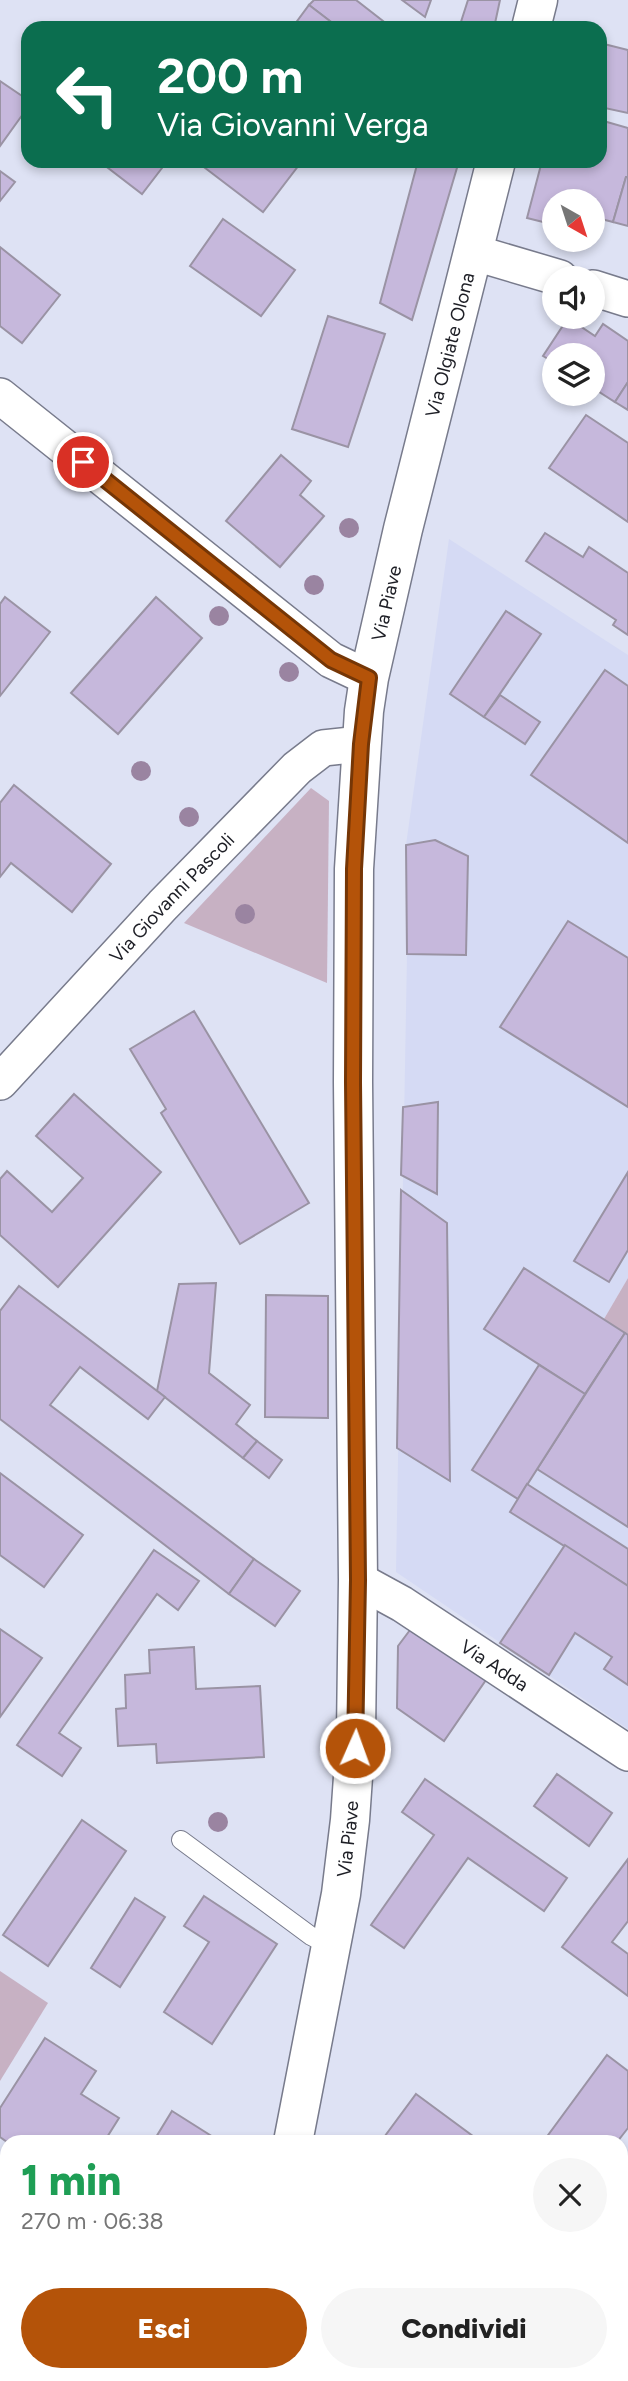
<!DOCTYPE html>
<html lang="it">
<meta charset="utf-8">
<style>
:root{--surface:#fff;--page:#f6f6f6;--text:#222;--muted:#767676;--accent:#b45309}
body{margin:0;font-family:Figtree,sans-serif;background:var(--page);color:var(--text);height:100vh;display:flex;flex-direction:column;font-size:26px;white-space:nowrap}
*{box-sizing:border-box;margin:0}
p{font-size:23px;color:var(--muted)}
.icon{flex:none;width:38px;height:38px;fill:none;stroke:currentColor;stroke-width:2;stroke-linecap:round;stroke-linejoin:round}
.map{position:relative;flex:1;overflow:hidden}
.details{position:absolute;left:0px;top:2135px;width:628px;height:247px;display:flex;flex-direction:column;background:var(--surface);border-radius:21px 21px 0 0;box-shadow:0 4px 10px #0003}
.details>*{flex:none}
.guide{position:absolute;left:21px;top:21px;width:586px;height:147px;border-radius:21px;box-shadow:0 4px 10px #0003;background:#0b6e4f;color:#fff;overflow:hidden}
.needle{width:46px;rotate:141deg}
.fabs{position:absolute;left:542px;top:189px;display:grid;gap:14px}
.fabs a{display:grid;place-items:center;width:63px;height:63px;border-radius:50%;background:var(--surface);box-shadow:0 4px 10px #0003;font-size:35px}
.pin{position:absolute;display:grid;place-items:center;width:60px;height:60px;color:#fff;margin:-30px;border:4px solid #fff;border-radius:50%;box-shadow:0 2px 7px #0007}
.me{position:absolute;width:77px;margin:-38px;rotate:2deg;stroke-linejoin:round;filter:drop-shadow(0 0 5px #0008)}
.turn{display:flex;align-items:center;gap:24px;height:147px;padding:0 21px;font-size:32px}
.turn .icon{width:91px;height:91px;stroke-width:2.5}
.turn b{display:block;font-size:49px;line-height:60px}
.round{display:grid;place-items:center;flex:none;width:74px;height:74px;border-radius:37px;background:var(--page)}
.overview{display:flex;align-items:center;justify-content:space-between;height:119px;padding:0 21px}
h1{font-size:42px;font-weight:800;line-height:52px;color:#1e9e55}
.button{display:flex;gap:14px;margin-top:auto;padding:14px 21px}
.button a{flex:1;height:80px;border-radius:42px;background:var(--accent);color:#fff;font-size:28px;font-weight:800;line-height:80px;text-align:center}
.button a+a{background:var(--page);color:var(--text)}
.map>svg:first-child{display:block}
.built{fill:#d5daf4}
.green{fill:#c7b1c3}
.building{fill:#c6b8dc;stroke:#9a93a4;stroke-width:2}
.lines{fill:none;stroke-linecap:round;stroke-linejoin:round}
.lane-casing{stroke:#787b8c;stroke-width:20}
.street-casing{stroke:#787b8c;stroke-width:38}
.secondary-casing{stroke:#787b8c;stroke-width:41}
.lane{stroke:#fff;stroke-width:18}
.street{stroke:#fff;stroke-width:35}
.secondary{stroke:#fff;stroke-width:38}
.tree{fill:#9a84a1}
.route-casing{stroke:#753606;stroke-width:18}
.route{stroke:#b45309;stroke-width:12}
.labels{text-anchor:middle;dominant-baseline:central;stroke-width:5;stroke-linejoin:round;paint-order:stroke}
.street-label{font-size:19px;fill:#1d1e25;stroke:#dee2f4}
</style>
<div class="map">
<svg width="628" height="2381" viewBox="0 0 628 2381">
<rect width="100%" height="100%" fill="#dee2f4"/>
<polygon class="built" points="449,539 628,655 628,1278 604,1319 628,1335 628,1729 396,1572 407,954 406,845"/>
<g class="green">
<polygon points="311,788 329,801 327,983 184,923"/>
<polygon points="628,1278 628,1335 604,1319"/>
<polygon points="0,1971 48,2003 0,2081"/>
<polygon points="0,2166 7,2170 7,2218 0,2213"/>
</g>
<g class="building">
<polygon points="314,0 356,0 392,28 339,28 309,5"/>
<polygon points="402,0 431,0 425,17"/>
<polygon points="468,0 500,0 494,28 459,28"/>
<polygon points="309,5 339,28 292,28"/>
<polygon points="600,43 628,50 628,113 600,107"/>
<polygon points="0,81 28,100 28,107 0,146"/>
<polygon points="600,120 628,128 628,177 626,177 613,222 593,217 593,201 555,201 555,225 527,218 542,161 600,161"/>
<polygon points="99,161 153,161 162,168 142,194"/>
<polygon points="196,161 302,161 263,212"/>
<polygon points="418,161 459,161 412,320 380,303"/>
<polygon points="0,171 15,182 0,201"/>
<polygon points="626,177 628,177 628,226 613,222"/>
<polygon points="223,219 295,270 261,316 190,266"/>
<polygon points="0,247 60,295 22,343 0,326"/>
<polygon points="328,316 385,334 348,447 292,429"/>
<polygon points="568,318 595,336 603,324 628,341 628,382 615,402 593,388 593,355 555,355 555,363 543,356"/>
<polygon points="628,382 628,410 615,402"/>
<polygon points="586,415 628,443 628,522 549,468"/>
<polygon points="281,455 311,481 300,495 324,516 280,567 226,521"/>
<polygon points="545,533 583,557 589,547 628,573 628,635 613,625 616,620 526,561"/>
<polygon points="5,597 50,632 0,696 0,604"/>
<polygon points="156,597 202,638 118,734 71,693"/>
<polygon points="506,611 541,634 484,717 450,694"/>
<polygon points="605,670 628,686 628,843 531,775"/>
<polygon points="500,695 540,722 525,744 484,717"/>
<polygon points="14,785 111,864 72,912 11,863 0,877 0,803"/>
<polygon points="435,840 468,856 466,955 407,954 406,845"/>
<polygon points="568,921 628,958 628,1107 500,1027"/>
<polygon points="194,1011 309,1203 240,1244 161,1113 166,1109 130,1049"/>
<polygon points="74,1094 161,1172 58,1287 0,1235 0,1179 7,1171 52,1212 83,1178 36,1136"/>
<polygon points="438,1102 437,1194 401,1175 403,1107"/>
<polygon points="628,1172 628,1250 609,1282 574,1261"/>
<polygon points="401,1190 447,1223 450,1481 397,1448"/>
<polygon points="524,1268 625,1333 585,1394 484,1329"/>
<polygon points="216,1283 209,1373 250,1405 236,1424 257,1441 243,1458 157,1391 179,1284"/>
<polygon points="19,1286 165,1397 148,1419 80,1367 50,1405 254,1559 229,1594 0,1419 0,1311"/>
<polygon points="266,1295 328,1296 328,1418 265,1417"/>
<polygon points="625,1333 628,1335 628,1527 537,1469"/>
<polygon points="539,1365 585,1394 518,1499 472,1470"/>
<polygon points="257,1441 282,1460 269,1478 243,1458"/>
<polygon points="0,1473 83,1535 44,1587 0,1555"/>
<polygon points="527,1484 628,1549 628,1586 510,1512"/>
<polygon points="565,1545 628,1586 628,1685 604,1669 612,1657 575,1633 549,1675 500,1643"/>
<polygon points="154,1550 199,1581 178,1610 157,1594 59,1733 81,1748 62,1776 17,1745"/>
<polygon points="254,1559 300,1591 275,1626 229,1594"/>
<polygon points="413,1626 488,1677 444,1741 397,1708 398,1646"/>
<polygon points="0,1629 42,1658 0,1717"/>
<polygon points="194,1647 196,1689 260,1686 264,1757 157,1763 156,1744 118,1746 116,1709 126,1708 125,1675 150,1673 149,1650"/>
<polygon points="557,1774 612,1813 589,1846 534,1806"/>
<polygon points="425,1779 567,1878 544,1911 468,1858 404,1948 371,1925 434,1835 402,1812"/>
<polygon points="82,1820 126,1851 48,1966 3,1935"/>
<polygon points="628,1859 628,1921 612,1942 628,1954 628,1996 562,1947"/>
<polygon points="204,1896 277,1944 212,2044 164,2012 209,1942 184,1926"/>
<polygon points="135,1898 165,1917 120,1987 91,1968"/>
<polygon points="45,2038 96,2071 81,2094 119,2118 104,2142 7,2142 0,2137 0,2108"/>
<polygon points="607,2055 628,2071 628,2128 617,2142 543,2142"/>
<polygon points="416,2094 481,2142 385,2142 382,2140"/>
<polygon points="172,2111 221,2142 153,2142"/>
<polygon points="628,2230 628,2304 621,2299 621,2240"/>
<polygon points="0,2242 7,2246 7,2338 0,2333"/>
<polygon points="63,2375 147,2375 143,2381 59,2381"/>
<polygon points="324,2375 372,2375 381,2381 320,2381"/>
<polygon points="525,2375 593,2375 588,2381 521,2381"/>
</g>
<g class="lines">
<defs>
<polyline id="lane" points="181,1840 311,1936 332,1947"/>
<g id="street">
<polyline points="472,252 560,278"/>
<polyline points="593,288 628,299"/>
<polyline points="0,396 331,660 369,678"/>
<path id="s1" d="M 0,1082 L 163,905 L 297,768 L 323,748 L 361,744"/>
<path id="s2" d="M 358,1580 L 402,1604 L 628,1753"/>
</g>
<g id="secondary">
<polyline points="531,28 538,0"/>
<path id="s3" d="M 293,2142 L 341,1894 L 350,1820 L 356,1734 L 358,1580 L 353,1082 L 354,869 L 364,711 L 369,678 L 403,529 L 496,161"/>
<polyline points="237,2381 239,2375"/>
</g>
</defs>
<use href="#lane" class="lane-casing"/>
<use href="#street" class="street-casing"/>
<use href="#secondary" class="secondary-casing"/>
<use href="#lane" class="lane"/>
<use href="#street" class="street"/>
<use href="#secondary" class="secondary"/>
</g>
<g class="tree">
<circle cx="349" cy="528" r="10"/>
<circle cx="314" cy="585" r="10"/>
<circle cx="219" cy="616" r="10"/>
<circle cx="289" cy="672" r="10"/>
<circle cx="141" cy="771" r="10"/>
<circle cx="189" cy="817" r="10"/>
<circle cx="245" cy="914" r="10"/>
<circle cx="218" cy="1822" r="10"/>
</g>
<g class="lines">
<defs>
<polyline id="route" points="83,462 331,660 369,678 361,744 354,869 353,1082 358,1580 355,1748"/>
</defs>
<use href="#route" class="route-casing"/>
<use href="#route" class="route"/>
</g>
<g class="labels">
<g class="street-label">
<text stroke="none"><textPath href="#s3" startOffset="1813">Via Olgiate Olona</textPath></text>
<text stroke="none"><textPath href="#s3" startOffset="1547">Via Piave</textPath></text>
<text stroke="none"><textPath href="#s1" startOffset="252">Via Giovanni Pascoli</textPath></text>
<text stroke="none"><textPath href="#s2" startOffset="161">Via Adda</textPath></text>
<text stroke="none"><textPath href="#s3" startOffset="308">Via Piave</textPath></text>
</g>
</g>
</svg>
<div class="fabs">
<a><svg class="needle" viewBox="-14 -14 28 28"><path d="M0-13l5 13h-10z" fill="#e53935"/><path d="M0 13l5-13h-10z" fill="#767676"/></svg></a>
<a><svg class="icon" aria-label="sound" viewBox="0 0 24 24"><path d="M4 9h4l5-4v14l-5-4H4zM17 9q2 3 0 6"/></svg></a>
<a><svg class="icon" aria-label="layers" viewBox="0 0 24 24"><path d="M12 4l9 5-9 5-9-5zM3 14l9 5 9-5"/></svg></a>
</div>
<div class="pin" style="left:83px;top:462px;background:#d93025"><svg class="icon" aria-label="arrive" viewBox="0 0 24 24"><path d="M6 21V4h12l-3 4 3 4H6"/></svg></div>
<svg class="me" style="left:355px;top:1748px" viewBox="-20 -20 40 40"><circle r="17" fill="#b45309" stroke="#fff" stroke-width="3"/><path d="M0-11L8 9 0 5-8 9z" fill="#fff"/></svg>
<div class="guide">
<div class="turn"><svg class="icon" aria-label="left" viewBox="0 0 24 24"><path d="M17 20v-9H6M10 6l-5 5 5 5"/></svg><div><b>200 m</b>Via Giovanni Verga</div></div>
</div>
<section class="details">
<div class="overview"><div><h1>1 min</h1><p>270 m · 06:38</p></div><a class="round"><svg class="icon" aria-label="close" viewBox="0 0 24 24"><path d="M6 6l12 12M18 6L6 18"/></svg></a></div>
<div class="button"><a>Esci</a><a>Condividi</a></div>
</section>
</div>
